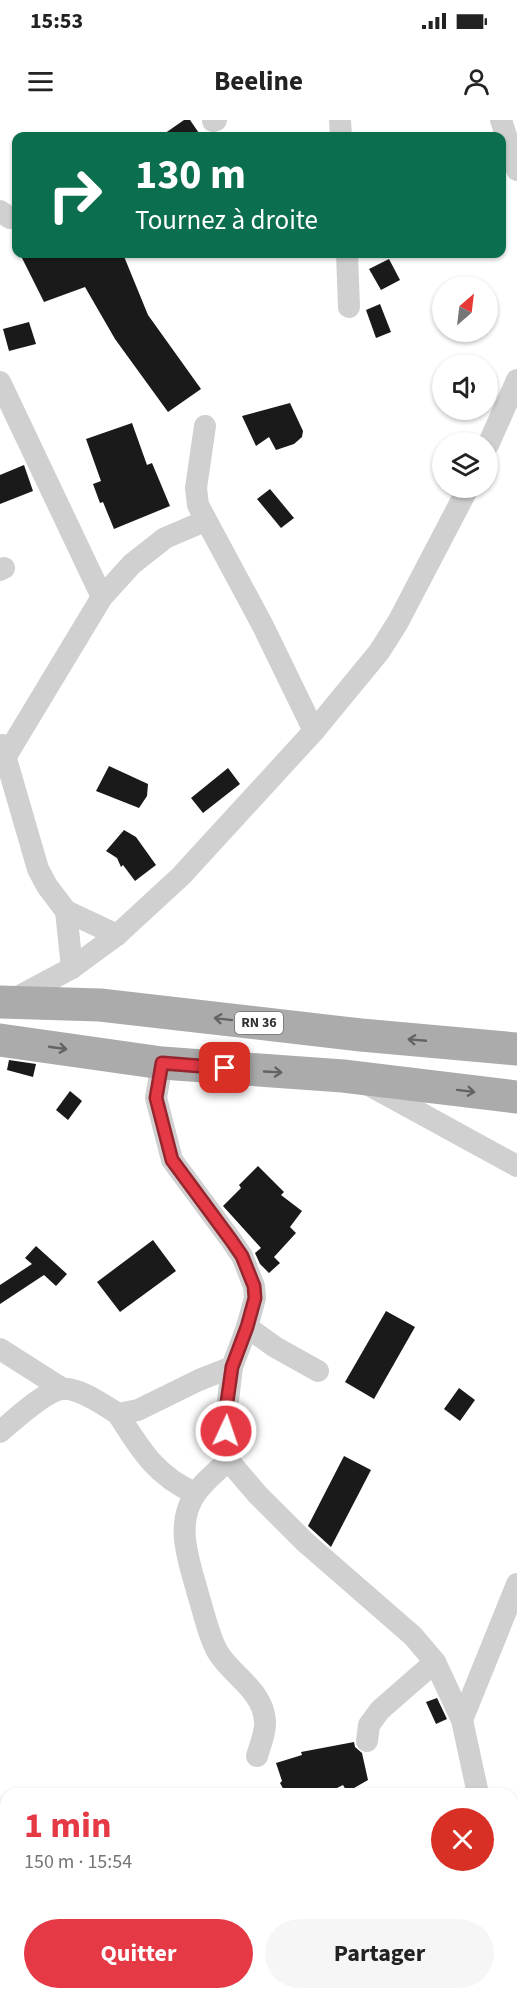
<!DOCTYPE html>
<html lang="fr">
<meta charset="utf-8">
<style>
:root{--surface:#fff;--page:#f6f6f6;--text:#222;--muted:#767676;--accent:#e63946}
body{margin:0;font-family:"Source Sans 3",sans-serif;background:var(--page);color:var(--text);height:100vh;display:flex;flex-direction:column;font-size:22px;white-space:nowrap}
*{box-sizing:border-box;margin:0}
p{font-size:20px;color:var(--muted)}
.icon{flex:none;width:33px;height:33px;fill:none;stroke:currentColor;stroke-width:2;stroke-linecap:round;stroke-linejoin:round}
.map{position:relative;flex:1;overflow:hidden}
.panel{position:absolute;left:0px;top:1668px;width:518px;height:212px;display:flex;flex-direction:column;background:var(--surface);border-radius:18px 18px 0 0;box-shadow:0 2px 4px #0004}
.panel>*{flex:none}
.hud{position:absolute;left:12px;top:12px;width:494px;height:126px;border-radius:12px;box-shadow:0 2px 4px #0004;background:#0b6e4f;color:#fff;overflow:hidden}
.needle{width:39px;rotate:28deg}
.controls{position:absolute;left:432px;top:156px;display:grid;gap:12px}
.controls a{display:grid;place-items:center;width:66px;height:66px;border-radius:50%;background:var(--surface);box-shadow:0 2px 4px #0004;font-size:30px}
.pin{position:absolute;display:grid;place-items:center;width:51px;height:51px;color:#fff;margin:-26px;border-radius:12px;box-shadow:0 3px 9px #0006}
.me{position:absolute;width:66px;margin:-33px;rotate:3deg;stroke-linejoin:round;filter:drop-shadow(0 0 4px #0008)}
.turn{display:flex;align-items:center;gap:21px;height:126px;padding:0 24px;font-size:27px}
.turn .icon{width:78px;height:78px;stroke-width:2.5}
.turn b{display:block;font-size:42px;line-height:51px}
.round{display:grid;place-items:center;flex:none;width:63px;height:63px;border-radius:32px;background:var(--page)}
.overview{display:flex;align-items:center;justify-content:space-between;height:102px;padding:0 24px}
h1{font-size:36px;font-weight:700;line-height:45px;color:var(--accent)}
.cta{display:flex;gap:12px;margin-top:auto;padding:12px 24px}
.cta a{flex:1;height:69px;border-radius:36px;background:var(--accent);color:#fff;font-size:24px;font-weight:700;line-height:69px;text-align:center}
.cta a+a{background:var(--page);color:var(--text)}
.status{display:flex;justify-content:space-between;align-items:center;height:42px;padding:0 30px;background:var(--surface);direction:ltr}
.status svg{height:16px;fill:currentColor}
header{display:flex;justify-content:space-between;align-items:center;height:78px;padding:0 24px;background:var(--surface);font-size:27px;font-weight:700}
.map>svg:first-child{display:block}
.building{fill:#1a1a1a}
.lines{fill:none;stroke-linecap:round;stroke-linejoin:round}
.path{stroke:#cdcdcd;stroke-width:4;stroke-dasharray:3 3;stroke-linecap:butt}
.street{stroke:#d0d0d0;stroke-width:22}
.primary{stroke:#ababab;stroke-width:33}
.oneway{stroke:#636363}
.route-casing{stroke:#96252e;stroke-width:15}
.route{stroke:#e63946;stroke-width:10}
.labels{text-anchor:middle;dominant-baseline:central;stroke-width:6;stroke-linejoin:round;paint-order:stroke}
.shield{fill:#fff;stroke:#707070;stroke-width:1.5}
.shield-label{font-size:14px;font-weight:bold;fill:#333}
</style>
<div class="status"><b>15:53</b><svg viewBox="0 0 49 12"><path d="M0 12V9h3v3zM5 12V6h3v6zM10 12V3h3v9zM15 12V0h3v12zM26 1h20v11H26zM47 4h2v5h-2z"/></svg></div>
<header><svg class="icon" aria-label="menu" viewBox="0 0 24 24"><path d="M4 6h16M4 12h16M4 18h16"/></svg>Beeline<svg class="icon" aria-label="person" viewBox="0 0 24 24"><circle cx="12" cy="8" r="4"/><path d="M4 21q1-7 8-7t8 7"/></svg></header>
<div class="map">
<svg width="517" height="1879" viewBox="0 0 517 1879">
<rect width="100%" height="100%" fill="#fff"/>
<g class="building">
<polygon points="184,0 190,0 201,16 161,16"/>
<polygon points="20,134 123,134 148,195 201,269 168,292 115,219 85,167 44,182"/>
<polygon points="389,139 400,160 381,170 369,149"/>
<polygon points="380,184 391,212 376,218 366,190"/>
<polygon points="29,202 36,224 9,231 3,209"/>
<polygon points="290,283 303,311 302,317 294,324 276,330 269,317 256,326 242,296"/>
<polygon points="132,303 147,345 152,343 170,386 114,409 103,382 100,383 93,364 101,361 86,319"/>
<polygon points="24,345 33,371 0,384 0,355"/>
<polygon points="270,369 294,398 281,408 257,379"/>
<polygon points="109,646 148,664 147,676 139,688 96,671"/>
<polygon points="228,648 240,664 203,693 191,678"/>
<polygon points="124,710 136,717 156,745 135,761 123,745 121,747 117,738 106,731"/>
<polygon points="9,940 36,944 33,957 7,950"/>
<polygon points="70,971 82,981 68,1000 56,990"/>
<polygon points="258,1046 284,1072 281,1075 302,1091 290,1107 296,1113 274,1137 280,1143 269,1153 260,1144 255,1133 261,1128 223,1086 241,1068 239,1065"/>
<polygon points="153,1120 176,1151 120,1192 97,1162"/>
<polygon points="36,1126 67,1154 56,1166 44,1155 0,1184 0,1165 32,1144 25,1138"/>
<polygon points="386,1191 415,1207 374,1279 345,1262"/>
<polygon points="459,1268 475,1280 460,1301 444,1289"/>
<polygon points="344,1336 371,1350 331,1427 308,1406"/>
<polygon points="437,1578 447,1599 436,1604 426,1582"/>
<polygon points="354,1622 355,1627 362,1633 368,1660 347,1672 343,1665 325,1674 286,1674 280,1663 282,1661 276,1643 302,1635 301,1632"/>
</g>
<g class="lines">
<polyline class="path" points="191,1874 194,1879"/>
<g class="street">
<polyline points="340,0 341,16"/>
<polyline points="501,0 517,50"/>
<polyline points="213,1 216,0"/>
<polyline points="0,91 10,98"/>
<polyline points="347,134 349,187"/>
<polyline points="0,262 102,477"/>
<polyline points="205,306 196,368 198,385 263,506 314,611"/>
<polyline points="488,325 517,260"/>
<polyline points="0,450 4,448"/>
<polyline points="2,625 38,749 47,766 66,791 117,815"/>
<polyline points="0,635 6,636 102,477 132,444 165,418 205,401"/>
<polyline points="66,791 72,848"/>
<polyline points="12,880 72,848 117,815 181,756 314,611 379,532 398,502 468,368"/>
<polyline points="162,943 156,978 172,1040 231,1120 242,1136 254,1166 255,1178 247,1207 232,1247 227,1289 228,1340 258,1375 305,1422 413,1516 435,1542 462,1600 478,1674"/>
<polyline points="369,965 517,1046"/>
<polyline points="247,1207 275,1227 318,1251"/>
<polyline points="0,1229 63,1269"/>
<path d="M 118,1294 C 140,1329 156,1356 195,1373"/>
<path d="M 0,1312 C 14,1300 45,1271 62,1269 C 79,1267 105,1286 118,1294 L 138,1290 L 199,1260 L 232,1247"/>
<path d="M 228,1340 C 218,1351 204,1361 196,1373 C 174,1404 189,1441 198,1474 C 203,1490 210,1521 219,1534 C 234,1557 263,1571 265,1601 C 266,1612 260,1626 257,1636"/>
<polyline points="462,1600 517,1464"/>
<polyline points="367,1621 369,1605 380,1590 435,1542"/>
<polyline points="512,1732 517,1730"/>
<polyline points="0,1850 6,1860"/>
<polyline points="14,1874 18,1879"/>
<polyline points="392,1874 399,1879"/>
<polyline points="150,1879 159,1874"/>
</g>
<g class="primary">
<polyline points="0,882 100,885 361,915 517,929"/>
<polyline points="0,920 162,943 343,956 517,977"/>
</g>
</g>
<defs><path id="oneway-shaft" d="M-6 0H5M1.5-3L5.5 0L1.5 3" fill="none" stroke-width="1.6" stroke-linecap="round" stroke-linejoin="round" transform="scale(1.5)"/></defs>
<g class="oneway">
<use href="#oneway-shaft" transform="translate(223 899) rotate(-173)"/>
<use href="#oneway-shaft" transform="translate(417 920) rotate(-175)"/>
<use href="#oneway-shaft" transform="translate(58 928) rotate(8)"/>
<use href="#oneway-shaft" transform="translate(273 952) rotate(3)"/>
<use href="#oneway-shaft" transform="translate(466 971) rotate(7)"/>
</g>
<g class="lines">
<defs>
<polyline id="route" points="225,948 162,943 156,978 172,1040 231,1120 242,1136 254,1166 255,1178 247,1207 232,1247 226,1289 226,1311"/>
</defs>
<use href="#route" class="route-casing"/>
<use href="#route" class="route"/>
</g>
<g class="labels">
<rect class="shield" x="235" y="892" width="48" height="22" rx="4.5"/>
<g class="shield-label">
<text x="259" y="903">RN 36</text>
</g>
</g>
</svg>
<div class="controls">
<a><svg class="needle" viewBox="-14 -14 28 28"><path d="M0-13l5 13h-10z" fill="#e53935"/><path d="M0 13l5-13h-10z" fill="#767676"/></svg></a>
<a><svg class="icon" aria-label="sound" viewBox="0 0 24 24"><path d="M4 9h4l5-4v14l-5-4H4zM17 9q2 3 0 6"/></svg></a>
<a><svg class="icon" aria-label="layers" viewBox="0 0 24 24"><path d="M12 4l9 5-9 5-9-5zM3 14l9 5 9-5"/></svg></a>
</div>
<div class="pin" style="left:225px;top:948px;background:#d93025"><svg class="icon" aria-label="arrive" viewBox="0 0 24 24"><path d="M6 21V4h12l-3 4 3 4H6"/></svg></div>
<svg class="me" style="left:226px;top:1311px" viewBox="-20 -20 40 40"><circle r="17" fill="#e63946" stroke="#fff" stroke-width="3"/><path d="M0-11L8 9 0 5-8 9z" fill="#fff"/></svg>
<div class="hud">
<div class="turn"><svg class="icon" aria-label="right" viewBox="0 0 24 24"><path d="M7 20v-9h11M14 6l5 5-5 5"/></svg><div><b>130 m</b>Tournez à droite</div></div>
</div>
<section class="panel">
<div class="overview"><div><h1>1 min</h1><p>150 m · 15:54</p></div><a class="round" style="background:#d93025;color:#fff"><svg class="icon" aria-label="close" viewBox="0 0 24 24"><path d="M6 6l12 12M18 6L6 18"/></svg></a></div>
<div class="cta"><a>Quitter</a><a>Partager</a></div>
</section>
</div>
